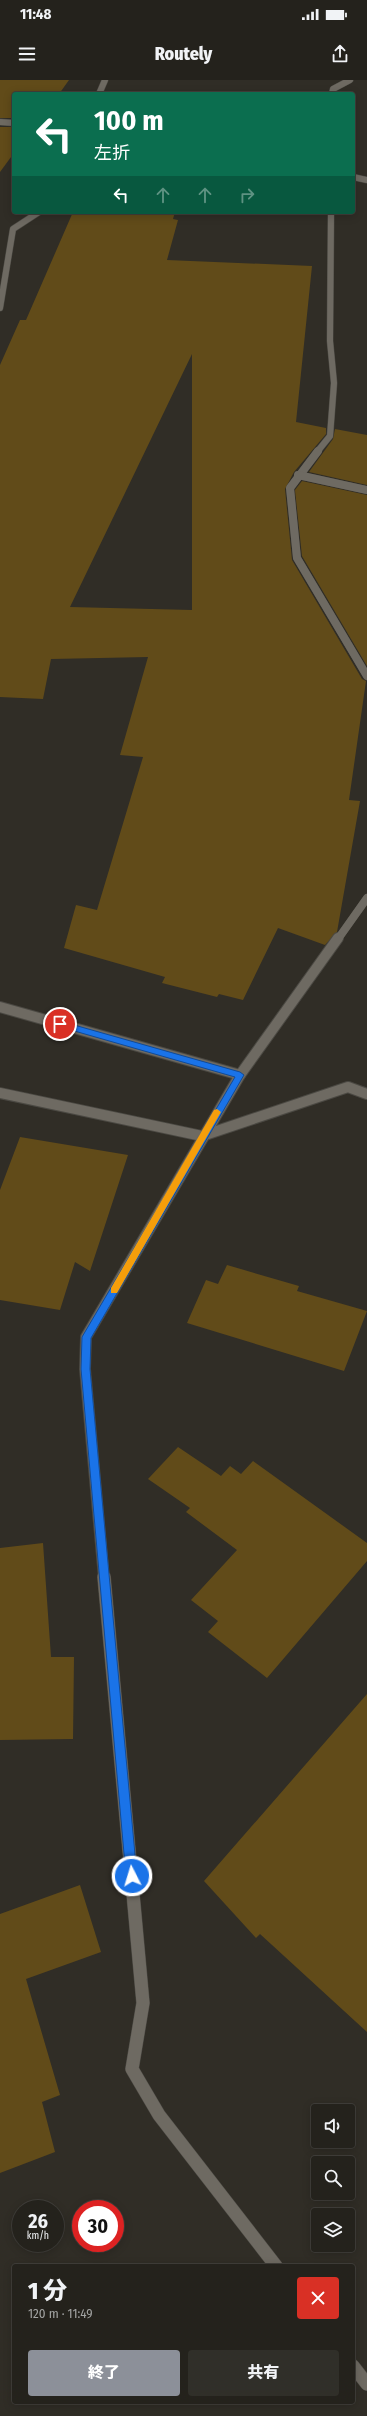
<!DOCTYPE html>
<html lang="ja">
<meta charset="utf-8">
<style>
:root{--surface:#24221c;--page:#302f29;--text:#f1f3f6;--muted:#a3a4a3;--line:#413f3b;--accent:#8c9099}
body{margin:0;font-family:"Fira Sans Condensed","Noto Sans JP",sans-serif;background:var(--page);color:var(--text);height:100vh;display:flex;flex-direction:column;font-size:15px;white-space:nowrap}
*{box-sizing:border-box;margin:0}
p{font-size:13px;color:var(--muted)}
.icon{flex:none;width:22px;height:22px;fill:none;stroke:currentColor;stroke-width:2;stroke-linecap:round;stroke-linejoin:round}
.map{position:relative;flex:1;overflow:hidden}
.side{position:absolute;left:12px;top:2184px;width:343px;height:140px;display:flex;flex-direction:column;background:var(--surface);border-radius:4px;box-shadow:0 2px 10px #0003,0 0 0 1px var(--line)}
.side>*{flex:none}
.banner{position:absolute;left:12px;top:12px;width:343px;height:122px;border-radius:4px;box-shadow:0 2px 10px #0003,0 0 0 1px var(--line);background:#0b6e4f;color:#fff;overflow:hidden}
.fabs{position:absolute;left:311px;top:2024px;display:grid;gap:8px}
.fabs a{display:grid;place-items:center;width:44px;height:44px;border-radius:4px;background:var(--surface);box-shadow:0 2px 10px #0003,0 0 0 1px var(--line);font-size:20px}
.speed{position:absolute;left:12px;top:2120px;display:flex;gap:8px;font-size:20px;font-weight:700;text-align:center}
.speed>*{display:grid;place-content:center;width:52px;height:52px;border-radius:50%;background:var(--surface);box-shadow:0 2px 10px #0003,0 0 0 1px var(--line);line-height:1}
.speed small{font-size:10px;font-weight:400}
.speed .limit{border:6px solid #d22;background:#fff;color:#111}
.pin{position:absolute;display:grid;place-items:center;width:34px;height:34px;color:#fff;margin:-17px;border:2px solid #fff;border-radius:50%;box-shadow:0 1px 4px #0007}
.me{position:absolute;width:44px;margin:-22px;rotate:355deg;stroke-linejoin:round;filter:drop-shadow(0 0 3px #0008)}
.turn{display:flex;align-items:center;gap:14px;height:84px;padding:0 16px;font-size:18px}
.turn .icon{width:52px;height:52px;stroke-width:2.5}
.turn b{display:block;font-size:28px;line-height:34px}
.lanes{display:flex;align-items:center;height:38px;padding:0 16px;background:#0003;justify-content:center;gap:20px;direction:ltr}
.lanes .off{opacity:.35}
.round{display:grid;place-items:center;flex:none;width:42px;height:42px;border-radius:4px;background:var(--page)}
.headline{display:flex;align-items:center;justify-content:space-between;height:68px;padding:0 16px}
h1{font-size:24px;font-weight:800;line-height:30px}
.action{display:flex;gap:8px;margin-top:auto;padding:8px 16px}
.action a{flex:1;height:46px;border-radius:4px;background:var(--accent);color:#fff;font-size:16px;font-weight:800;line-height:46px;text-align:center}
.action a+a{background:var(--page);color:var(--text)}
.status{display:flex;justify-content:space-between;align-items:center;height:28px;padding:0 20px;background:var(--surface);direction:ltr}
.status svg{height:11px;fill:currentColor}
header{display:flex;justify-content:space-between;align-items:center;height:52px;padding:0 16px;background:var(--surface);font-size:18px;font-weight:800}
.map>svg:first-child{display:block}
.building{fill:#614b19;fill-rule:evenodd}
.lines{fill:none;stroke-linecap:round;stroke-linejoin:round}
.minor-far3-casing{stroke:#4b4943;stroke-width:7}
.minor-far2-casing{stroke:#4b4943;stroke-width:8}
.minor-far1-casing{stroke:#4b4943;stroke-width:12}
.minor-casing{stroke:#4b4943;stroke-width:14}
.minor-far3{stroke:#6e6a62;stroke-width:6}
.minor-far2{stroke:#6e6a62;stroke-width:8}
.minor-far1{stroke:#6e6a62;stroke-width:10}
.minor{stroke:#6e6a62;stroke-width:13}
.route{fill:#1a73e8;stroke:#114b97}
.slow{fill:#f59e0b}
</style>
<div class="status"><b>11:48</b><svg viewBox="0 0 49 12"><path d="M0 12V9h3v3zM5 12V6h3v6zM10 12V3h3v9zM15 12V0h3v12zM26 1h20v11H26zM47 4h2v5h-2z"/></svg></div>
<header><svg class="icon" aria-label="menu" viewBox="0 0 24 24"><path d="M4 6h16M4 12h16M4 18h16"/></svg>Routely<svg class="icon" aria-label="share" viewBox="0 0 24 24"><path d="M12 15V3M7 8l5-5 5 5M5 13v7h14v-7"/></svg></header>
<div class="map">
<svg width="367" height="2336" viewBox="0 0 367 2336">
<rect width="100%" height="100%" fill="#302d26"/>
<g class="building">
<polygon points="0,0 69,0 59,14 14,14 14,38 0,38"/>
<polygon points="0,47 14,47 14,73 0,92"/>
<path d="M 73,132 L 175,132 L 173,139 L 178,140 L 167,180 L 312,186 L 296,342 L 326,348 L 326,354 L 294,392 L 285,409 L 292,480 L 362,599 L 366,601 L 349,720 L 360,721 L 337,852 L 325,865 L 278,848 L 243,920 L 219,914 L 217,917 L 162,903 L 165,897 L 64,868 L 76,825 L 97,830 L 143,677 L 120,675 L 148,577 L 51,579 L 43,619 L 0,617 L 0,285 L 20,240 L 26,240 ZM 192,274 L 192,530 L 70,527 Z"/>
<polygon points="335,349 367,355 367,405 309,392 333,359"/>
<polygon points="302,401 367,415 367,586 302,476 295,410"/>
<polygon points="20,1057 128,1075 90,1191 75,1182 60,1230 0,1220 0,1110"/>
<polygon points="227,1185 299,1206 297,1211 367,1231 344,1291 187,1243 206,1200 218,1204"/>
<polygon points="178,1367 221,1396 230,1386 241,1394 253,1381 367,1463 367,1481 267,1598 208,1552 218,1541 191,1520 237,1470 186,1432 190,1428 148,1399"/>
<polygon points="43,1463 51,1577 74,1577 73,1659 0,1660 0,1468"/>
<polygon points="367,1614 367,1952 260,1854 256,1858 204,1801"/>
<polygon points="80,1805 101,1872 26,1899 60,2015 42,2022 55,2072 0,2093 0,1834"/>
</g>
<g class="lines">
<defs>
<g id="minor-far3">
<polyline points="99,14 105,0"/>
<polyline points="332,14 333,9 350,0"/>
<polyline points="0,42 14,43"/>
<polyline points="353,97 367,100"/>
<polyline points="0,228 13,149 39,132"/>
<polyline points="317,372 330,356 334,303 330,261 331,132"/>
</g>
<g id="minor-far2">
<polyline points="318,371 290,408 297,478 367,596"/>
<polyline points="298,395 367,410"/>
<polyline points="338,859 367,818"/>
</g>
<g id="minor-far1">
<polyline points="0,927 240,995"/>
<polyline points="0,1013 202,1056 348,1007 367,1014"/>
<polyline points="104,1498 85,1289 86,1257 240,995 338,858"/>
</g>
<g id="minor">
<polyline points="104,1497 143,1923 132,1989 159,2035 276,2186"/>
<polyline points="353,2286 367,2304"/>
</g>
</defs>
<use href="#minor-far3" class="minor-far3-casing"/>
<use href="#minor-far2" class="minor-far2-casing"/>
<use href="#minor-far1" class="minor-far1-casing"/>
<use href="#minor" class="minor-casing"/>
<use href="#minor-far3" class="minor-far3"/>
<use href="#minor-far2" class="minor-far2"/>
<use href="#minor-far1" class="minor-far1"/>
<use href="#minor" class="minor"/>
</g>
<polygon class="route" points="60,941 240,992 244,995 91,1258 90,1289 137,1796 132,1802 126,1796 81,1289 82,1257 235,997 57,946 57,942"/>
<polygon class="slow" points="217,1029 221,1032 117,1213 111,1213 111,1208 214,1030"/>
</svg>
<div class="fabs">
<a><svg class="icon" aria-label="sound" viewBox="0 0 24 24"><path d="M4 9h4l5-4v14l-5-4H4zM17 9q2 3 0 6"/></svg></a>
<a><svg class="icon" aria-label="search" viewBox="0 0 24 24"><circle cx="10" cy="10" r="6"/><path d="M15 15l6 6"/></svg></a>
<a><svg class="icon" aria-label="layers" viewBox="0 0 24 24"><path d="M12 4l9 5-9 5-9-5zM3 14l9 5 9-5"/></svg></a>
</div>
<div class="speed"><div>26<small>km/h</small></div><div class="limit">30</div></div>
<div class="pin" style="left:60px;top:944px;background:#d93025"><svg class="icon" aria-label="arrive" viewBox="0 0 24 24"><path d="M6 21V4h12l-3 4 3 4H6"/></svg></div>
<svg class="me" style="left:132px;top:1796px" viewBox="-20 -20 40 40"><circle r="17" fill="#1a73e8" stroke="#fff" stroke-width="3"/><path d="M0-11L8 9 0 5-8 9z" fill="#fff"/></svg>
<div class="banner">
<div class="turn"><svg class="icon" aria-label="left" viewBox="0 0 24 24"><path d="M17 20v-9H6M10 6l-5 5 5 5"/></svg><div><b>100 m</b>左折</div></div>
<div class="lanes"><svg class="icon" aria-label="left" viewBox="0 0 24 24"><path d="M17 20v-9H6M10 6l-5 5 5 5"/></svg><svg class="icon off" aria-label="ahead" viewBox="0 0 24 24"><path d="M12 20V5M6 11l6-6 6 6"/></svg><svg class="icon off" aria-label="ahead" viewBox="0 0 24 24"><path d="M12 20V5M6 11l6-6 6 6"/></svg><svg class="icon off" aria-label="right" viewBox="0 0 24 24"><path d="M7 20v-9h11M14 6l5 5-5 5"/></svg></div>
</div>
<section class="side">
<div class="headline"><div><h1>1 分</h1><p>120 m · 11:49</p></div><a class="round" style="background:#d93025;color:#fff"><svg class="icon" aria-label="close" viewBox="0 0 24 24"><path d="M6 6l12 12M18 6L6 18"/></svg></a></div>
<div class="action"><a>終了</a><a>共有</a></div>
</section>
</div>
